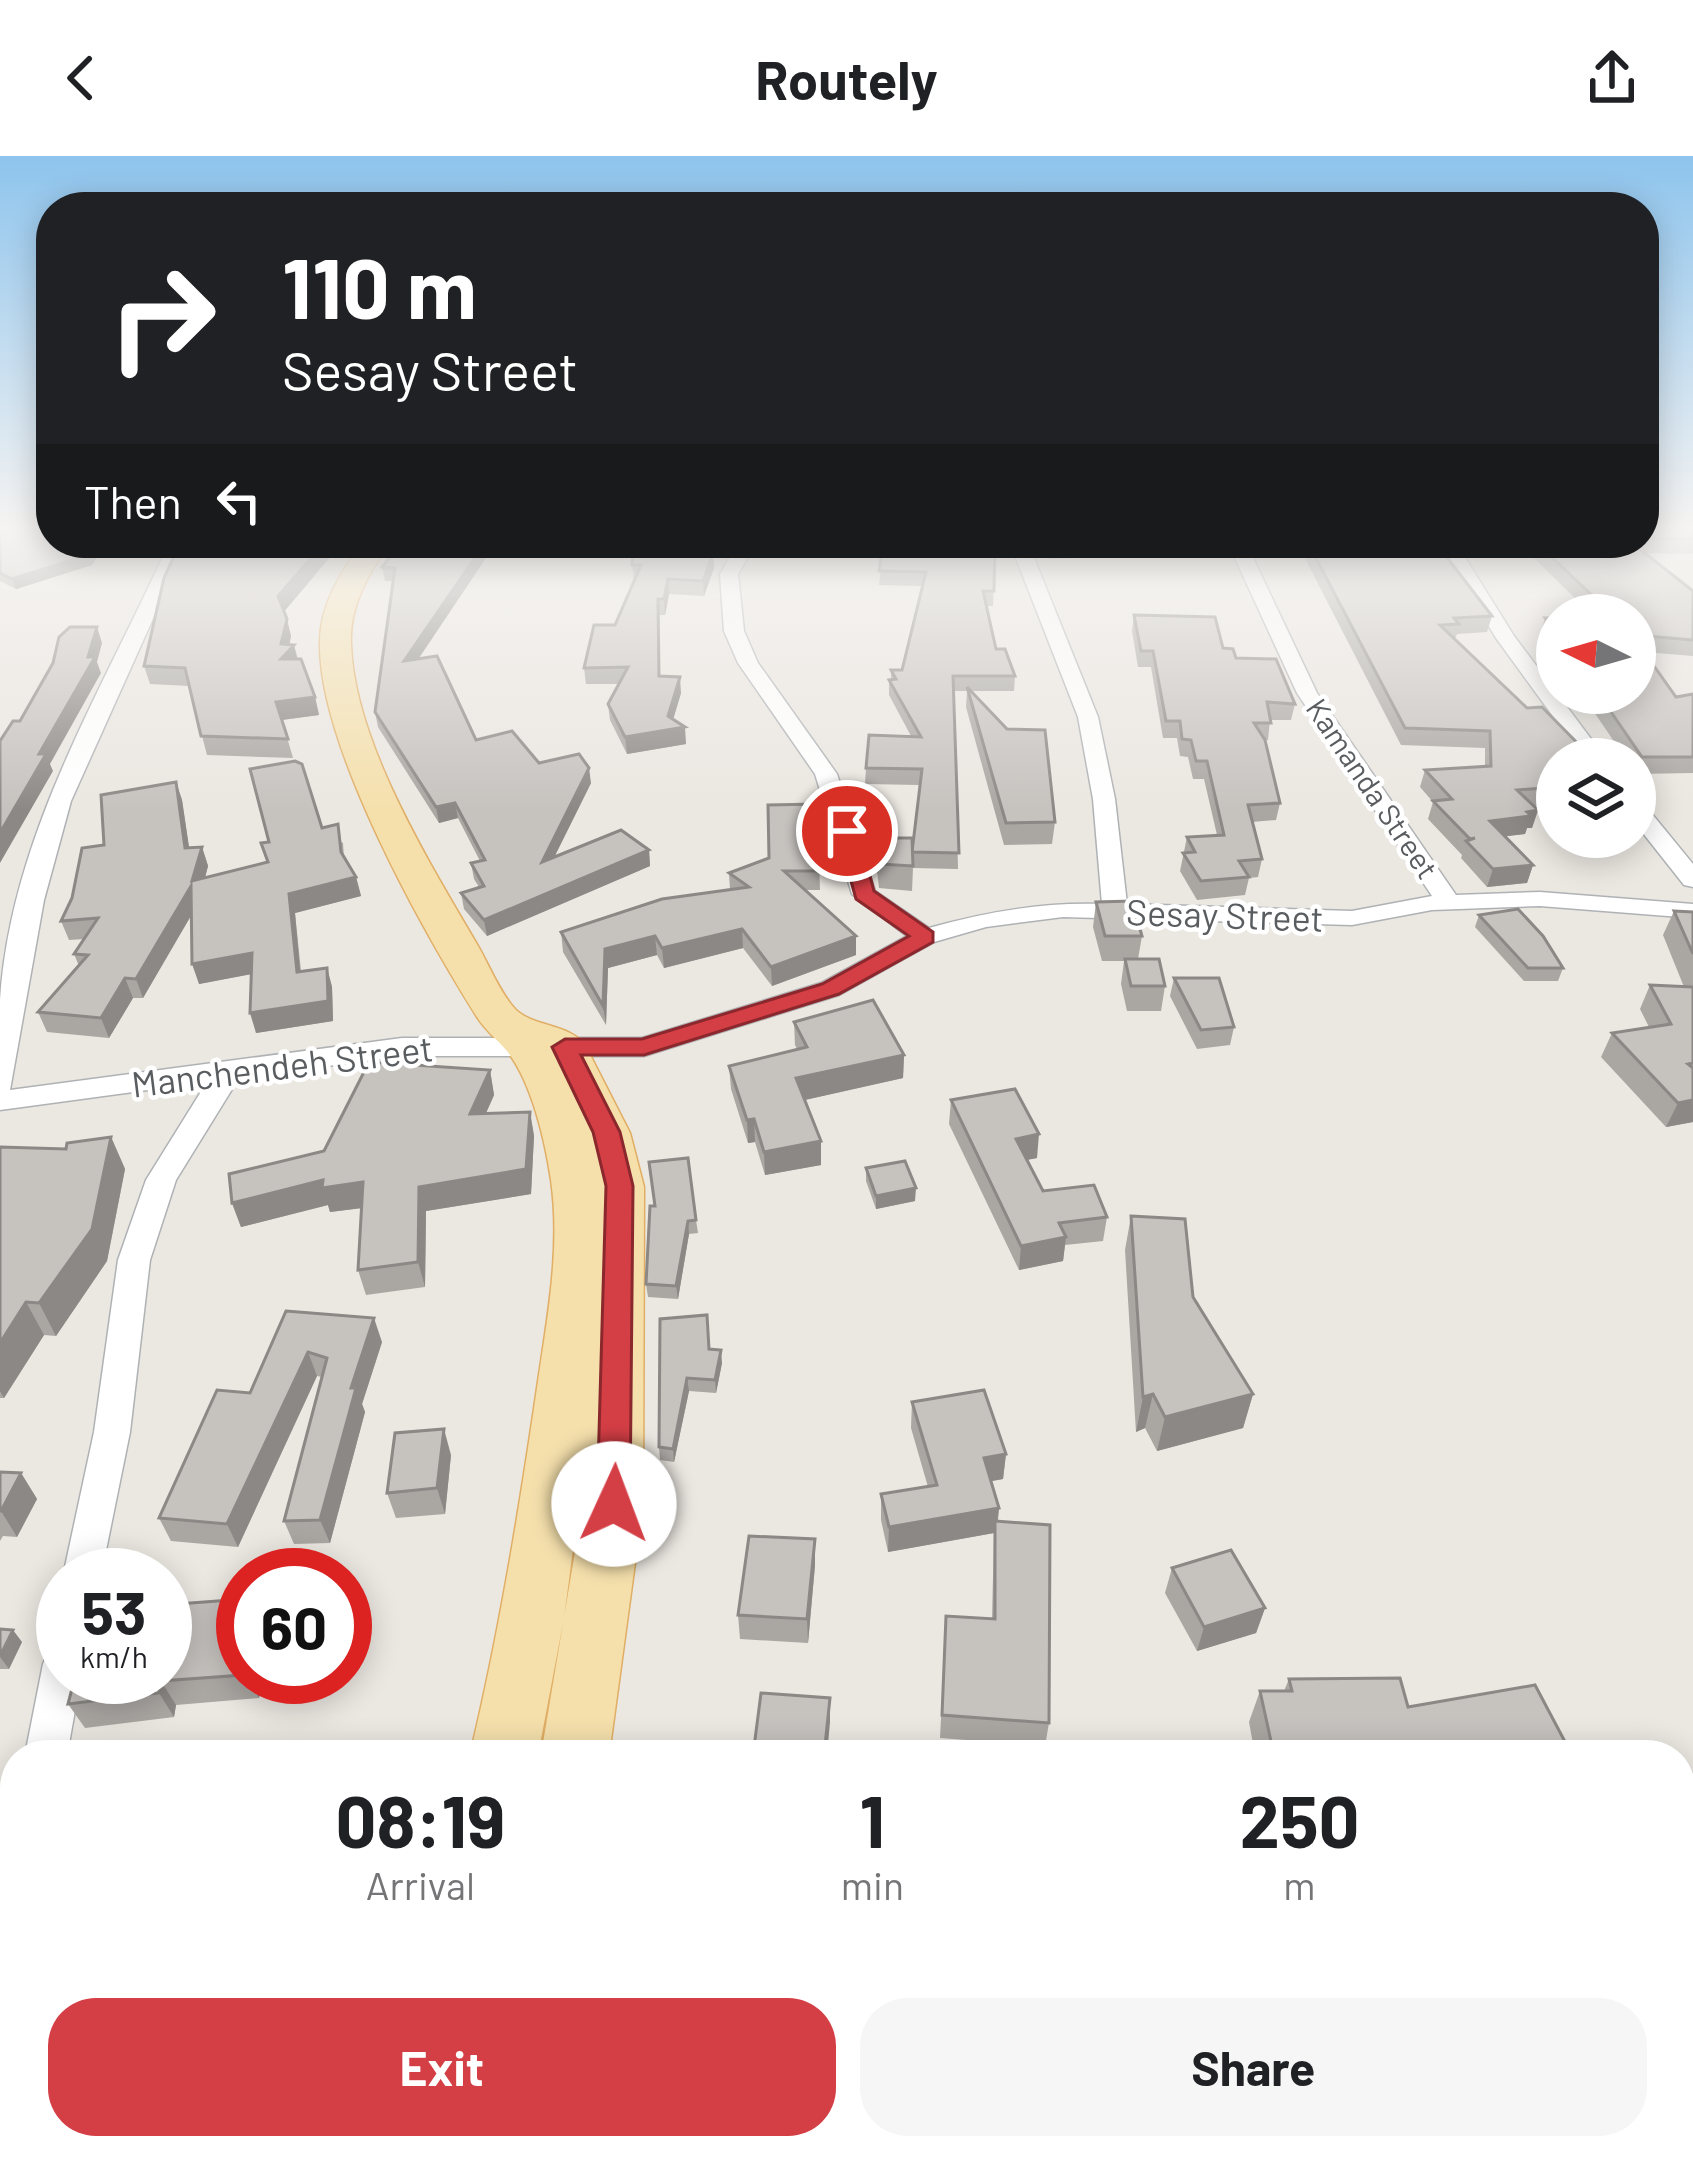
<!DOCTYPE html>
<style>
:root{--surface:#fff;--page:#f6f6f6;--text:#202124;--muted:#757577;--accent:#d43e45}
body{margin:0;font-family:Barlow,sans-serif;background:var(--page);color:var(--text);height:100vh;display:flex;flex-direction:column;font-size:45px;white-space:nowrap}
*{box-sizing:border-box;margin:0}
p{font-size:39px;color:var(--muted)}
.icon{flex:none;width:66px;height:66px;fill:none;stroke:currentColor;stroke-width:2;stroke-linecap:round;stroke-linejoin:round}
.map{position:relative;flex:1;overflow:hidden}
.panel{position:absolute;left:0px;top:1584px;width:1695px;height:420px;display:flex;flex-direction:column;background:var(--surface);border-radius:48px 48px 0 0;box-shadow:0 6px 30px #0003}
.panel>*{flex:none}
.banner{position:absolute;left:36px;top:36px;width:1623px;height:366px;border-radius:48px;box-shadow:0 6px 30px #0003;background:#202124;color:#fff;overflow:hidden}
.needle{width:78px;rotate:275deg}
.fabs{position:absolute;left:1536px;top:438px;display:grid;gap:24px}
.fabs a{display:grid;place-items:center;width:120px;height:120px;border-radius:50%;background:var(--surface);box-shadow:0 6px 30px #0003;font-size:60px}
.speed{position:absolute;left:36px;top:1392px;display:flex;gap:24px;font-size:60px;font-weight:700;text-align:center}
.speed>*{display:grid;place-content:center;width:156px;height:156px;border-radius:50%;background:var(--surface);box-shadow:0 6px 30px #0003;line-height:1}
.speed small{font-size:30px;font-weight:400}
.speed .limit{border:18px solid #d22;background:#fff;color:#111}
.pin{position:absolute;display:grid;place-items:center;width:102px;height:102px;color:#fff;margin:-51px;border:6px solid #fff;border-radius:50%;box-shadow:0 3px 12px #0007}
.me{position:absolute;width:132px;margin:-66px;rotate:2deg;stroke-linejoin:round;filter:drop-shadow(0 0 9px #0008)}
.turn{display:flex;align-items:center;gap:42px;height:252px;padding:0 48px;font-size:54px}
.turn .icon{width:156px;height:156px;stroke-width:2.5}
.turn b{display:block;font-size:84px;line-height:102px}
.then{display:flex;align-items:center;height:114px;padding:0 48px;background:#0003;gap:24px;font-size:45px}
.eta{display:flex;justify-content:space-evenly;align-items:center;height:204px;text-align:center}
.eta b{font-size:72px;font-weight:700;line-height:84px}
.action{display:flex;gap:24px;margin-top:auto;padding:24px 48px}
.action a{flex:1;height:138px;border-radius:48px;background:var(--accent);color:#fff;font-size:48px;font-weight:700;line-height:138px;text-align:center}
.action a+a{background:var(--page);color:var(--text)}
header{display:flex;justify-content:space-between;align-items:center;height:156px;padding:0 48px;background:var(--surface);font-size:54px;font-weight:700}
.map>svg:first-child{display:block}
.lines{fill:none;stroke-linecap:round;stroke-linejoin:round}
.minor-casing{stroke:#afb2b5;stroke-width:3}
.primary-casing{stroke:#e0ae65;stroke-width:3}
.minor{fill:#fff;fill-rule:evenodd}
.primary{fill:#f5e0ac;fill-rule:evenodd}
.wall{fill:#aaa7a3}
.shaded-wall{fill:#8b8885}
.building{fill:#c6c2be;stroke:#8b8885;stroke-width:3}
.route{fill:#d43e45;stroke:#8a282d;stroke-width:3}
.labels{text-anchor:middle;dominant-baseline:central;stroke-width:9;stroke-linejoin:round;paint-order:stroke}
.far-street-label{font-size:30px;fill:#5a5d60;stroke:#fff}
.street-label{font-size:36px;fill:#5a5d60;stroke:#fff}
</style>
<header><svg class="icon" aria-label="back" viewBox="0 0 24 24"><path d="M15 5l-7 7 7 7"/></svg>Routely<svg class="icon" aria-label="share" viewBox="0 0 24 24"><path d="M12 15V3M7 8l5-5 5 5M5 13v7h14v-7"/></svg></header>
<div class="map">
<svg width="1693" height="2004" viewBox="0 0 1693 2004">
<rect width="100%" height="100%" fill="#ebe7e1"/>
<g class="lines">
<defs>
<g id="minor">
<path d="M 169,387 L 187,387 L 71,645 L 44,744 L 10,934 L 402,882 L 642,882 L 821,827 L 907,780 L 852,738 L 815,618 L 738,507 L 724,475 L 720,418 L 738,387 L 756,387 L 738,418 L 744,475 L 758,507 L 837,618 L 875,735 L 929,772 C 986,756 1042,746 1102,748 L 1093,643 L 1078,561 L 1010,387 L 1028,387 L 1098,561 L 1115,643 L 1127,748 L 1352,755 L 1432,740 L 1297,537 L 1228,387 L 1246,387 L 1317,537 L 1456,739 L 1540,736 L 1693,748 L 1693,762 L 1540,750 L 1432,754 L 1352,769 L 1063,761 L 986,771 L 934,786 L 839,839 L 644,900 L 402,900 L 239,922 L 176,1024 L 150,1104 L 130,1276 L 101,1419 L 63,1420 L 94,1276 L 118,1104 L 146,1024 L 207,926 L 0,954 C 0,918 0,880 0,844 C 11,678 103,534 169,387 Z"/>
<polygon points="1438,387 1456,387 1514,480 1606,603 1584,603 1496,482"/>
<polygon points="1635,645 1643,647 1693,708 1693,731 1684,729 1635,667"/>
<polygon points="63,1489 63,1521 81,1521 67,1599 25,1599 43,1508 49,1495"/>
<polygon points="15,1743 15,1851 0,1858 0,1749"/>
</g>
<g id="primary">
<path d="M 362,387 L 390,387 C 369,417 349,450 351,488 C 354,586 429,706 478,790 C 489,809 500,837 515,853 C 534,872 571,867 586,891 L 630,977 L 644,1031 L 643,1348 L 609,1599 L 541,1599 L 583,1348 L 585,1302 L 564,1462 L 538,1599 L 470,1599 C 499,1478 519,1355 537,1232 C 547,1163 561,1093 551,1024 C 545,984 532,927 507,895 C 497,883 485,874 477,861 C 422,773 318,589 320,486 C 320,449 341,416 362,387 Z"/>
<polygon points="357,1989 437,1989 434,2004 352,2004"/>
<polygon points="441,1989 521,1989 518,2004 436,2004"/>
</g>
</defs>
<use href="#minor" class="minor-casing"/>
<use href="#primary" class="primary-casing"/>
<use href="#minor" class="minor"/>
<use href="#primary" class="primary"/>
</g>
<g class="wall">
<polygon points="0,375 51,387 106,387 92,409 16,433 0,425"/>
<polygon points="1644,375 1693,375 1693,398 1644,397 1693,435 1693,500 1645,496 1676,541 1693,538 1693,617 1636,618 1635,603 1626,603 1581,537 1635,537 1635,459 1581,459 1584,451 1534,402 1496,401 1487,387 1644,387"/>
<polygon points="401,387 418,503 476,584 591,627 554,701 649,694 650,710 487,780 464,753 461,737 479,731 474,723 471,707 480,705 458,662 439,667 378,571 375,556 393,425 385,425 382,411"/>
<polygon points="802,387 960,387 960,390 995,391 993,450 987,450 996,493 1015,520 1014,535 971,535 1055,666 1052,688 1004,689 966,551 967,535 954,535 958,713 913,712 912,735 879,732 876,706 876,682 912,692 920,629 865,628 866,612 911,580 889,539 889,524 891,524 891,514 902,514 922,430 879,429 883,390"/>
<polygon points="1039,387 1110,387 1088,388 1087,402 1049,403"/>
<polygon points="1297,387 1436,387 1492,460 1487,476 1457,478 1455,483 1557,603 1557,648 1533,650 1538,654 1532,672 1527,672 1525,678 1505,680 1533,709 1527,727 1487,731 1461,702 1462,699 1428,663 1433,646 1420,631 1425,614 1485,610 1485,592 1401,589"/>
<polygon points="715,392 713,397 714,412 704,440 669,438 665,459 659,459 660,520 681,537 673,563 686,588 627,598 610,564 608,548 619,528 586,528 584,512 615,469 634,424 632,409"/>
<polygon points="284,456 291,480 289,489 294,489 298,503 315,541 319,559 282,564 293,602 207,599 189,530 150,528 144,510"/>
<polygon points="1134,459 1223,492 1295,548 1291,564 1270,564 1268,584 1265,584 1280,647 1276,664 1252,666 1262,703 1258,721 1249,722 1245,739 1197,744 1180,715 1187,681 1217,679 1204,623 1193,623 1188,601 1180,600 1177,582 1163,582 1151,511 1138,511 1132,475"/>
<polygon points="1545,462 1557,462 1557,502 1540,478"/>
<polygon points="176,626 182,644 189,692 202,691 208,710 205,722 267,706 261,687 322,672 343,687 344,702 356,721 361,740 295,757 301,815 327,812 332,831 333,865 256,877 251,818 199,828 191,760 143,842 133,842 109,882 47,876 38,856 79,810 74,798 84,783 69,784 61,765 104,689"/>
<polygon points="817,648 820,734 805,734 856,799 772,830 743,792 664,812 657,799 608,812 606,869 563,796 561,776 730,734 729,717 769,702"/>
<polygon points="1096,746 1142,780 1138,803 1165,830 1161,855 1127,855 1121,828 1124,805 1102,805 1093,771"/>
<polygon points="1674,755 1693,756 1693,966 1666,971 1601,901 1612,877 1649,871 1640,853 1650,829 1684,831 1663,779"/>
<polygon points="1479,759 1563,812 1558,825 1524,825 1475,771"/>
<polygon points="1174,822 1234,871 1230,889 1197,893 1170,840"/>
<polygon points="794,866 904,899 903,922 804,944 821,985 821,1009 765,1019 755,986 748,987 731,933 729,910 797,893 795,889"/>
<polygon points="490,914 494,939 486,957 530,956 534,980 531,1038 426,1055 425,1131 366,1139 358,1114 362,1052 330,1056 328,1049 241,1071 232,1047 324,995"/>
<polygon points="951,944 1037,1002 1027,1004 1043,1035 1107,1061 1103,1085 1065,1089 1063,1105 1019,1114 949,968"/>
<polygon points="111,981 125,1013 107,1105 56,1180 44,1179 4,1242 0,1242 0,991 66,993"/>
<polygon points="866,1012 915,1045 876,1053 866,1025"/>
<polygon points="650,1050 696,1064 698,1077 689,1078 678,1143 648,1141 646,1128"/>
<polygon points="1131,1060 1193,1141 1253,1238 1243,1272 1157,1295 1145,1272 1136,1276 1125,1094"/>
<polygon points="286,1155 382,1186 362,1248 365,1256 330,1387 294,1388 284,1365 322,1221 317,1220 238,1391 171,1385 159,1362 250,1237"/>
<polygon points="660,1163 709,1193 722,1207 716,1237 689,1235 674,1306 660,1304 659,1291"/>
<polygon points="912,1246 1006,1298 1003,1323 991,1325 999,1352 998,1365 1049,1567 1045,1590 940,1582 946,1460 992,1463 994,1377 888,1396 881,1364 881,1338 928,1331 911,1272"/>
<polygon points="451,1299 445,1358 396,1362 387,1337"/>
<polygon points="0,1316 21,1317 37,1343 17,1381 3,1380 0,1385"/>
<polygon points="815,1383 815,1409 808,1487 740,1483 738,1459"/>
<polygon points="1172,1412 1265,1452 1256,1477 1197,1495 1165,1437"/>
<polygon points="243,1443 243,1521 263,1521 259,1542 176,1549 174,1561 85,1572 68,1548"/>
<polygon points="0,1473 22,1486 9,1513 0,1513"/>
<polygon points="1289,1523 1408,1551 1572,1599 1255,1599 1249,1566 1260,1535 1284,1535"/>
<polygon points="0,1897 15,1898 15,1957 0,1956"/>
<polygon points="1529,1989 1680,1989 1693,2004 1531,2004"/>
</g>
<g class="shaded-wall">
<polygon points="96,387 106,387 92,409 16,433 12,423"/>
<polygon points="324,387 342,387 283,457 278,440"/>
<polygon points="485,387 496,387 407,520 404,505"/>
<polygon points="709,387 715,387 715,392 705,411 704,397"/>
<polygon points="713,397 714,412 704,440 703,425"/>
<polygon points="668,423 669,438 665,459 664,443"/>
<polygon points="287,463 291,480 288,496 294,489 298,507 281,503 281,488"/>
<polygon points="97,471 102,487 97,506 101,517 50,608 53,615 0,707 0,677 88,501"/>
<polygon points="680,521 681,537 670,574 685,571 686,588 627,598 625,581 668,560"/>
<polygon points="315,541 319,559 281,564 276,546"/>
<polygon points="589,612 591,627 544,722 542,706"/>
<polygon points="176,626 182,644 192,711 185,692"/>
<polygon points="455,647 458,662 439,667 436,651"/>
<polygon points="1538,654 1532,672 1527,672 1525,678 1484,683 1490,665"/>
<polygon points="202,691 208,710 199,744 192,725"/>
<polygon points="649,694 650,710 487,780 484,764"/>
<polygon points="1533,709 1527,727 1487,731 1493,713"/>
<polygon points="356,721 361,740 295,757 302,836 297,816 289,738"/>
<polygon points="191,730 197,749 143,842 136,823"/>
<polygon points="742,773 743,792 664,812 662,792"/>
<polygon points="655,780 657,799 608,812 606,869 603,850 605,793"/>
<polygon points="856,780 856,799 772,830 771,811"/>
<polygon points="252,797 258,817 199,828 192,808"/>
<polygon points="327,812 332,831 333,865 256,877 250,857"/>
<polygon points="125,822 133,842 109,882 101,862"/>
<polygon points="904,899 903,922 796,946 796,922"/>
<polygon points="490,914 494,939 475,982 470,958"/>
<polygon points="1693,944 1693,966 1666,971 1678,947"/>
<polygon points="530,956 534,980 531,1038 426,1055 425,1131 418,1106 419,1031"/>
<polygon points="754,963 755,986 748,987 747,964"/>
<polygon points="1039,978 1037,1002 1014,1006 1016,983"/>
<polygon points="111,981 125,1013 107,1105 56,1180 39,1147"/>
<polygon points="821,985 821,1009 765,1019 764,996"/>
<polygon points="323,1024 363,1026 370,1051 330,1056 328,1049 241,1071 232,1047"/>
<polygon points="916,1032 915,1045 876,1053 876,1040"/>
<polygon points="688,1065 689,1078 678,1143 676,1130"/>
<polygon points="1066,1081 1063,1105 1019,1114 1021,1090"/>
<polygon points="26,1146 44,1179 4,1242 0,1235 0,1187"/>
<polygon points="374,1162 382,1186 362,1248 365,1256 330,1387 320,1364 351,1232"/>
<polygon points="721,1194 722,1207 716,1237 715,1224"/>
<polygon points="308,1196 317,1220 238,1391 227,1368"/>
<polygon points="687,1222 689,1235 674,1306 673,1293"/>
<polygon points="1153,1238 1145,1272 1136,1276 1143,1241"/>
<polygon points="1253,1238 1243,1272 1157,1295 1165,1261"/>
<polygon points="444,1273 451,1299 445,1358 437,1332"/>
<polygon points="1006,1298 1003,1323 981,1327 984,1302"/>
<polygon points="21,1317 37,1343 17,1381 1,1355"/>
<polygon points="999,1352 996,1377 995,1365 994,1377 888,1396 889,1371"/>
<polygon points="815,1383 815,1409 808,1487 807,1463"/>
<polygon points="1265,1452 1256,1477 1197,1495 1204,1471"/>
<polygon points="13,1474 22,1486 9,1513 0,1501"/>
<polygon points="248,1521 263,1521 259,1542"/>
<polygon points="161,1525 176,1549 174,1561 159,1537"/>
<polygon points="830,1542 830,1566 827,1599 824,1599"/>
<polygon points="187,1989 209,1989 202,2004 180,2004"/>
</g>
<g class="building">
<polygon points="0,375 51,375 51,387 96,387 88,399 12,423 0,417"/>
<polygon points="1644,375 1693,375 1693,383 1644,382"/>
<polygon points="180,387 299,387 296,391 303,387 324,387 278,440 287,463 281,488 294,489 281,503 301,503 315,541 276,546 288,583 201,580 185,512 144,510 164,422"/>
<polygon points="401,387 485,387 404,505 437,500 476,584 512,575 539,607 579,598 589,612 542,706 621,674 649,694 484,764 461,737 484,730 471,707 485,704 455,647 436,651 375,556 395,412 382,411"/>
<polygon points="634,387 709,387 704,397 713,397 703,425 668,423 664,443 658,443 659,520 680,521 668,560 685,571 625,581 608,548 628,511 584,512 594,469 615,469 641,409 632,409"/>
<polygon points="883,387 960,387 959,390 995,391 994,435 983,435 996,493 1005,493 1015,520 953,520 959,697 912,696 922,613 866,612 869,579 921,581 889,524 896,523 891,514 902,514 926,416 879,415"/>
<polygon points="1308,387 1436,387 1492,460 1454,462 1459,468 1440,469 1527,552 1542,551 1593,603 1557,603 1557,612 1550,612 1557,620 1557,631 1517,634 1538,654 1527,656 1531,660 1490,665 1533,709 1493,713 1466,685 1475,682 1470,683 1433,645 1452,643 1425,614 1491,610 1490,575 1405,572"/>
<polygon points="1516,387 1632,387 1693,435 1693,484 1635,479 1635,459 1595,459 1585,448 1601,448 1538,388"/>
<polygon points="1134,459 1215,461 1223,492 1233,493 1236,502 1276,503 1295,548 1267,546 1271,567 1254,567 1265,584 1280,647 1248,649 1262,703 1239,705 1249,721 1201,725 1183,697 1195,696 1187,681 1224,679 1207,605 1196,605 1191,584 1182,583 1180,565 1166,565 1153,495 1141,495"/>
<polygon points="1545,462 1557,462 1557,479"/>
<polygon points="70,471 97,471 88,501 95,501 39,598 46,598 0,677 0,585 13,565 20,565 53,507 59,481"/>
<polygon points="1635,483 1676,541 1693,538 1693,601 1642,601 1598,537 1635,537"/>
<polygon points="967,531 1007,573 1045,574 1055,666 1006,667"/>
<polygon points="295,605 302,608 322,672 338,668 341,696 356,721 289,738 297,816 327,812 328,845 250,857 252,797 192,808 191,730 136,823 125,822 101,862 38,856 88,799 74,798 98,762 61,765 72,742 82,692 104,689 101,639 176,626 185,692 202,691 192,725 268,706 261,687 269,686 250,613"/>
<polygon points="817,648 820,715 784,715 856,780 771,811 742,773 662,792 655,780 605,793 603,850 561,776 662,743 749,731 729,717 769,702 768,649"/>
<polygon points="876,682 912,682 913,710 879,708"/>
<polygon points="1132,745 1142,780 1105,780 1096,746"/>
<polygon points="1518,753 1543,780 1563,812 1528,812 1479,759"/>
<polygon points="1674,755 1693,756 1693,798"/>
<polygon points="1125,803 1159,803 1165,830 1131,830"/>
<polygon points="1174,822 1219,822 1234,871 1201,874"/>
<polygon points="1650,829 1693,831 1693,907 1688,908 1693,912 1693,944 1678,947 1612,877 1671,868"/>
<polygon points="873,844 904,899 796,922 821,985 764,996 754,963 747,964 729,910 807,891 794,866"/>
<polygon points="369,906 490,914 470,958 530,956 526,1013 419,1031 418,1106 358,1114 363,1026 322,1032 323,1024 232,1047 229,1018 324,995"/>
<polygon points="1015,933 1039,978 1016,983 1043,1035 1094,1029 1107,1061 1059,1067 1066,1081 1021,1090 951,944"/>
<polygon points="111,981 92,1073 39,1147 26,1146 0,1187 0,991 66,993 67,987"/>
<polygon points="688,1002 696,1064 688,1065 676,1130 646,1128 650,1050 655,1050 649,1006"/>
<polygon points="905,1005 916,1032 876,1040 866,1012"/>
<polygon points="1131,1060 1185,1063 1193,1141 1253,1238 1165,1261 1153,1238 1143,1241"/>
<polygon points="286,1155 374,1162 351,1232 356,1232 320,1364 284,1365 327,1202 308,1196 227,1368 159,1362 217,1234 250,1237"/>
<polygon points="707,1159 709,1193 721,1194 715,1224 687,1222 673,1293 659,1291 660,1163"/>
<polygon points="984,1234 1006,1298 984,1302 999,1352 889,1371 881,1338 937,1329 912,1246"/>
<polygon points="444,1273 437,1332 387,1337 395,1277"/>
<polygon points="0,1316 21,1317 1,1355 0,1355"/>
<polygon points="995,1365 1050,1369 1049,1567 942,1559 946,1460 995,1463"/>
<polygon points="749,1380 815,1383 807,1463 738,1459"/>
<polygon points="1231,1394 1265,1452 1204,1471 1172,1412"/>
<polygon points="243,1443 243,1519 161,1525 159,1537 68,1548 75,1521 165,1521 165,1449"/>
<polygon points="0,1473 13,1474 0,1500"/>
<polygon points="1400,1522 1408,1551 1535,1529 1572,1599 1274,1599 1260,1535 1292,1535 1289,1523"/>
<polygon points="761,1537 830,1542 824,1599 753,1599"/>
<polygon points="0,1897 15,1898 15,1942 0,1941"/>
<polygon points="1680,1945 1693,1948 1693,2004 1565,2004 1564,1990 1559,1989 1680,1989"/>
<polygon points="110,1989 187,1989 180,2004 103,2004"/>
<polygon points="854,1990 937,2004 852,2004"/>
</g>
<linearGradient id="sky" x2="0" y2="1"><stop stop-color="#8ec4ed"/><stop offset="0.57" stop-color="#f6f4f2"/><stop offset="1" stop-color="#f6f4f2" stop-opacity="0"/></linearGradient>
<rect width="1693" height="655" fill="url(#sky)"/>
<polygon class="route" points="847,669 858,675 874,735 933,776 933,786 839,838 644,899 581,899 620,976 633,1030 630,1348 625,1359 614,1363 602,1359 597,1348 606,1030 593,976 552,891 565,883 642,883 822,828 909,780 856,743 837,675"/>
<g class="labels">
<g class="far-street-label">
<text transform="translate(1373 632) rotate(56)">Kamanda Street</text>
</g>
<g class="street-label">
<text transform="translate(1225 758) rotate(2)">Sesay Street</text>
<text transform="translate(282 909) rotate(-7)">Manchendeh Street</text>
</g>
</g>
</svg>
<div class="fabs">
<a><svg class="needle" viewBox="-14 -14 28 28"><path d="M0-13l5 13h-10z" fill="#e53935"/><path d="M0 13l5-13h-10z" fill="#757577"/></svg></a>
<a><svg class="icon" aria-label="layers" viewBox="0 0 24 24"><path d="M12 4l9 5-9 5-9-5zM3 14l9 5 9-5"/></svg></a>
</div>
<div class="speed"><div>53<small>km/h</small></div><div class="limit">60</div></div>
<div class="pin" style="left:847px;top:675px;background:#d93025"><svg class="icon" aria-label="arrive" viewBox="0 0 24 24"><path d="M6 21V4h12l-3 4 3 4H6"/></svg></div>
<svg class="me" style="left:614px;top:1348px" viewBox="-20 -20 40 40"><circle r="19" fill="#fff"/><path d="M0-13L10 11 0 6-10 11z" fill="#d43e45"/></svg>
<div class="banner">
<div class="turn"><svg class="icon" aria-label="right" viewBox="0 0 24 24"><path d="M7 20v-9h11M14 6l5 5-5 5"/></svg><div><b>110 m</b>Sesay Street</div></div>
<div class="then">Then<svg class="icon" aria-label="left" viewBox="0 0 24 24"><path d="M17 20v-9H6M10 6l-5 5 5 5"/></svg></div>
</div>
<section class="panel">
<div class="eta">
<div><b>08:19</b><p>Arrival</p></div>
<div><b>1</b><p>min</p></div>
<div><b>250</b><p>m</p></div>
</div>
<div class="action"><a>Exit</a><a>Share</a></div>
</section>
</div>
